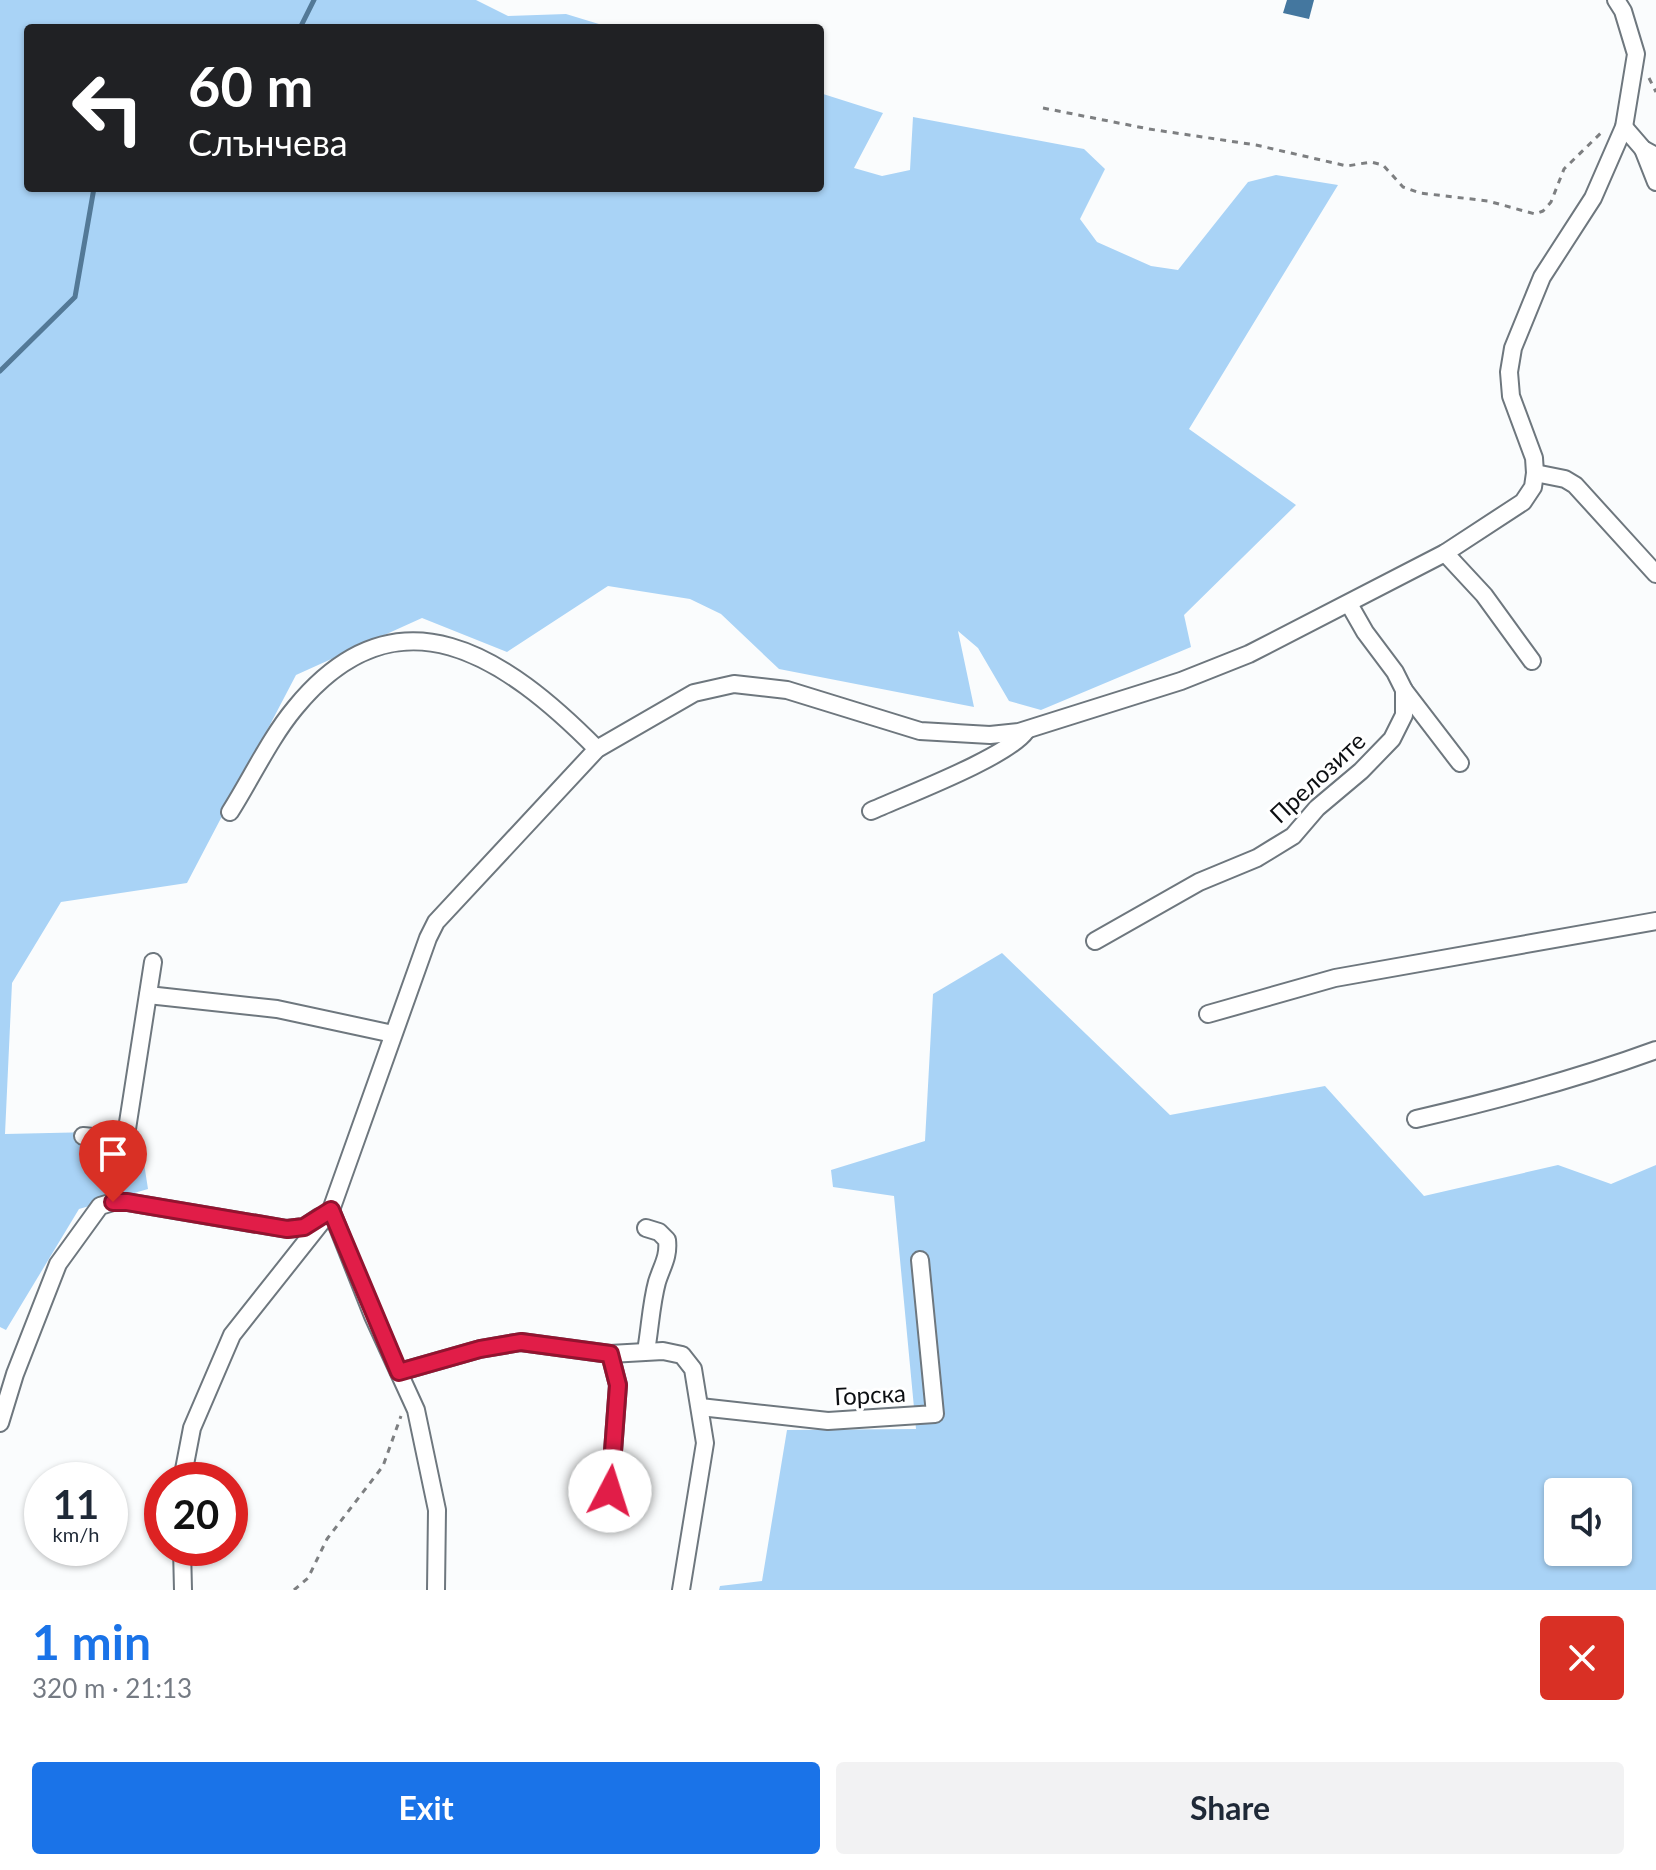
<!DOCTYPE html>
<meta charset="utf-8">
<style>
:root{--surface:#fff;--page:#f2f2f3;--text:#1f2937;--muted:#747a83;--accent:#1a73e8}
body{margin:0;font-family:Lato,sans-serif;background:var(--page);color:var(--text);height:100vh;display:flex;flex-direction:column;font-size:30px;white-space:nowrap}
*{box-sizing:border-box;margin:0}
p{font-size:26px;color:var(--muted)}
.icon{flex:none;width:44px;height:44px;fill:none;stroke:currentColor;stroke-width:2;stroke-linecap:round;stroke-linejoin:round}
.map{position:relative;height:1590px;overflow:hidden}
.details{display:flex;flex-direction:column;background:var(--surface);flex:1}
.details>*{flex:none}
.top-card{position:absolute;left:24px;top:24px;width:800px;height:168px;border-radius:8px;box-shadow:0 2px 6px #0004;background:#202124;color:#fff;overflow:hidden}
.buttons{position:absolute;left:1544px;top:1478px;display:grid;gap:16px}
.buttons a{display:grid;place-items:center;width:88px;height:88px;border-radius:8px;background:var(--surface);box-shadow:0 2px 6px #0004;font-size:40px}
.speed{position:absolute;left:24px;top:1462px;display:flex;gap:16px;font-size:40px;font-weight:700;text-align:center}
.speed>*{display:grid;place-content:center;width:104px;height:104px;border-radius:50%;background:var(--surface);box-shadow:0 2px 6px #0004;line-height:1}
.speed small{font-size:20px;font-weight:400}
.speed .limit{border:12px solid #d22;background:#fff;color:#111}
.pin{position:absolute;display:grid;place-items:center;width:68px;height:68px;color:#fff;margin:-82px -34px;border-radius:50% 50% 50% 0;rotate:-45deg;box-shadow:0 0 8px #0007}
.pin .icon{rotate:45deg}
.me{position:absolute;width:88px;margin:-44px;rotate:5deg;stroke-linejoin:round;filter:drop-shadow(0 0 6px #0008)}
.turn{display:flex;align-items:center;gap:28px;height:168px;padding:0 32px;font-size:36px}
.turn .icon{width:104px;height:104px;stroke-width:2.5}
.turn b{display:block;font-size:56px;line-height:68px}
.round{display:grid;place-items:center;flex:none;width:84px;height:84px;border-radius:8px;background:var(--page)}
.overview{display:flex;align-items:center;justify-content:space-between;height:136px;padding:0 32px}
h1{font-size:48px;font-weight:700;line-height:60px;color:var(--accent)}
.primary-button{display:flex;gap:16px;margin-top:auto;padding:16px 32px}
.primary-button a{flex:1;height:92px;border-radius:8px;background:var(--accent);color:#fff;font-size:32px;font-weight:700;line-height:92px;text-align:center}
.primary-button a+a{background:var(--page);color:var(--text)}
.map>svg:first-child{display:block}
.forest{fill:#a9d3f6;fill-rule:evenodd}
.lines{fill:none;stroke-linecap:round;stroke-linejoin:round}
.stream{stroke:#537997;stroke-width:5}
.building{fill:#44779f}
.minor-casing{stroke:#6e777e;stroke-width:20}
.path{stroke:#7d7f81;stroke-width:3;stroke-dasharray:6 6;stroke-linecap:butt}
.minor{stroke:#fff;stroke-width:16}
.route-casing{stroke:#92132f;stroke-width:20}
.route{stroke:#e11d48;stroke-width:14}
.labels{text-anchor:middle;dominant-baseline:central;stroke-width:6;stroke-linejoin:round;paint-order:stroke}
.street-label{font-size:24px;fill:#0c0f12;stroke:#fff}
</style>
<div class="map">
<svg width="1656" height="1590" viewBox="0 0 1656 1590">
<rect width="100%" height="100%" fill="#fafcfd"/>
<g class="forest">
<polygon points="0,0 476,0 508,16 566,14 612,28 28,28 28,188 820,188 820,93 883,113 854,168 882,176 910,170 913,117 1084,149 1105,169 1080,219 1097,242 1151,266 1178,270 1248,182 1276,175 1338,185 1189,429 1296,505 1184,615 1191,647 1041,710 1009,701 978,648 958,631 974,707 779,669 721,614 690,599 608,586 507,652 422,618 296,675 187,883 61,902 12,983 5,1134 139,1131 148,1189 79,1209 6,1330 0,1327"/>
<path d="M 1002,953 L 1170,1115 L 1325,1086 L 1424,1196 L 1558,1165 L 1611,1184 L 1656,1165 L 1656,1590 L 719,1590 L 720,1586 L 762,1581 L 787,1430 L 916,1429 L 894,1196 L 833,1187 L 831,1170 L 925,1141 L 933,994 ZM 1558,1492 L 1618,1492 L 1618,1552 L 1558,1552 Z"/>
</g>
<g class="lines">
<g class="stream">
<polyline points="300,28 314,0"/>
<polyline points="0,371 75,297 94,188"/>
</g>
</g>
<polygon class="building" points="1287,0 1314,0 1309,19 1283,13"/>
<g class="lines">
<defs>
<g id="minor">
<polyline points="1624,127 1643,149 1656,156"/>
<polyline points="1643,149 1656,182"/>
<polyline points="1535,473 1565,479 1575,485 1656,574"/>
<polyline points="1445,553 1484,595 1532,661"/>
<polyline points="1404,690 1460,763"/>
<path d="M 871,811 C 904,796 1008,757 1026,731"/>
<path d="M 230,812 C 251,779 270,738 295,708 C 398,582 506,657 597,749"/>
<polyline points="1095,941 1199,882 1257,858 1293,836 1317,808 1361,771 1392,739 1404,715 1404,690 1395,672 1365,632 1349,604"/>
<polyline points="148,995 277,1009 393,1034"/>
<polyline points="1208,1014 1335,978 1656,921"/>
<path d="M 1416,1119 C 1498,1100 1577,1079 1656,1050"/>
<path d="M 83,1136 C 97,1137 117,1142 127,1129 L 153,962"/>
<polyline points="331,1210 373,1316 416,1410 437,1510 436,1590"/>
<path d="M 646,1228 L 659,1232 L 667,1240 C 669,1257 662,1266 657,1282 C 651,1304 650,1329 646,1351"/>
<polyline points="399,1372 480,1349 521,1342 610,1354 663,1351 682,1355 693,1369 705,1443 681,1590"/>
<polyline points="700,1407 828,1421 935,1414 920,1260"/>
<polyline points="0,1423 15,1374 58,1264 100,1206 113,1202 127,1202 287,1229 304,1227 319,1217"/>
<polyline points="182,1480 192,1428 232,1335 331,1210 428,938 436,922 597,749 694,693 734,684 787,690 920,731 990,735 1019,732 1181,681 1249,654 1445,553 1523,502 1533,487 1535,473 1534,458 1511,396 1509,372 1513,348 1542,277 1593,198 1624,127 1636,54 1623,11 1616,0"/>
<polyline points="610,1491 618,1385 610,1354"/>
<polyline points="182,1548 183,1590"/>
</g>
</defs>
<use href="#minor" class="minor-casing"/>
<g class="path">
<polyline points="1649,78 1656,92"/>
<polyline points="1043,108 1149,129 1256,145 1347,166 1371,162 1383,165 1403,187 1420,193 1488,201 1535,214 1543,211 1551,202 1564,169 1604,130"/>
<polyline points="294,1590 308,1578 327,1539 383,1466 401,1416"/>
</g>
<use href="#minor" class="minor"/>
</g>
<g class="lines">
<defs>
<polyline id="route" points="113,1202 127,1202 287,1229 304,1227 331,1210 399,1372 480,1349 521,1342 610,1354 618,1385 610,1491"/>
</defs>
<use href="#route" class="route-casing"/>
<use href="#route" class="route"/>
</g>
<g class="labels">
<g class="street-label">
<text transform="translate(1317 777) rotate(-43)">Прелозите</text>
<text transform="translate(870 1394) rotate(-3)">Горска</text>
</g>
</g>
</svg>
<div class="buttons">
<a><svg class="icon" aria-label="sound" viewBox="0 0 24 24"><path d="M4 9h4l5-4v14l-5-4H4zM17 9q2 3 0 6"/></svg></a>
</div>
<div class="speed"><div>11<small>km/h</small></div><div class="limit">20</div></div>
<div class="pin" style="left:113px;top:1202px;background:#d93025"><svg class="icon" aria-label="arrive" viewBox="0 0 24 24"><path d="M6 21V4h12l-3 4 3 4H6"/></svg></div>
<svg class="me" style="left:610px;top:1491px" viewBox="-20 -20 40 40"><circle r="19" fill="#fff"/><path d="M0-13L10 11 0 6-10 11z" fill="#e11d48"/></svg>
<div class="top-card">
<div class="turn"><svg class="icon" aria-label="left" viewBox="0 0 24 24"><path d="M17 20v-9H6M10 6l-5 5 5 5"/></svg><div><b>60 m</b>Слънчева</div></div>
</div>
</div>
<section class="details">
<div class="overview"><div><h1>1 min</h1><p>320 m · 21:13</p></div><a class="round" style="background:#d93025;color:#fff"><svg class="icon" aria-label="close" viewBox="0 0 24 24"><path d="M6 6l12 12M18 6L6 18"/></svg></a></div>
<div class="primary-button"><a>Exit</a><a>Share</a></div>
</section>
